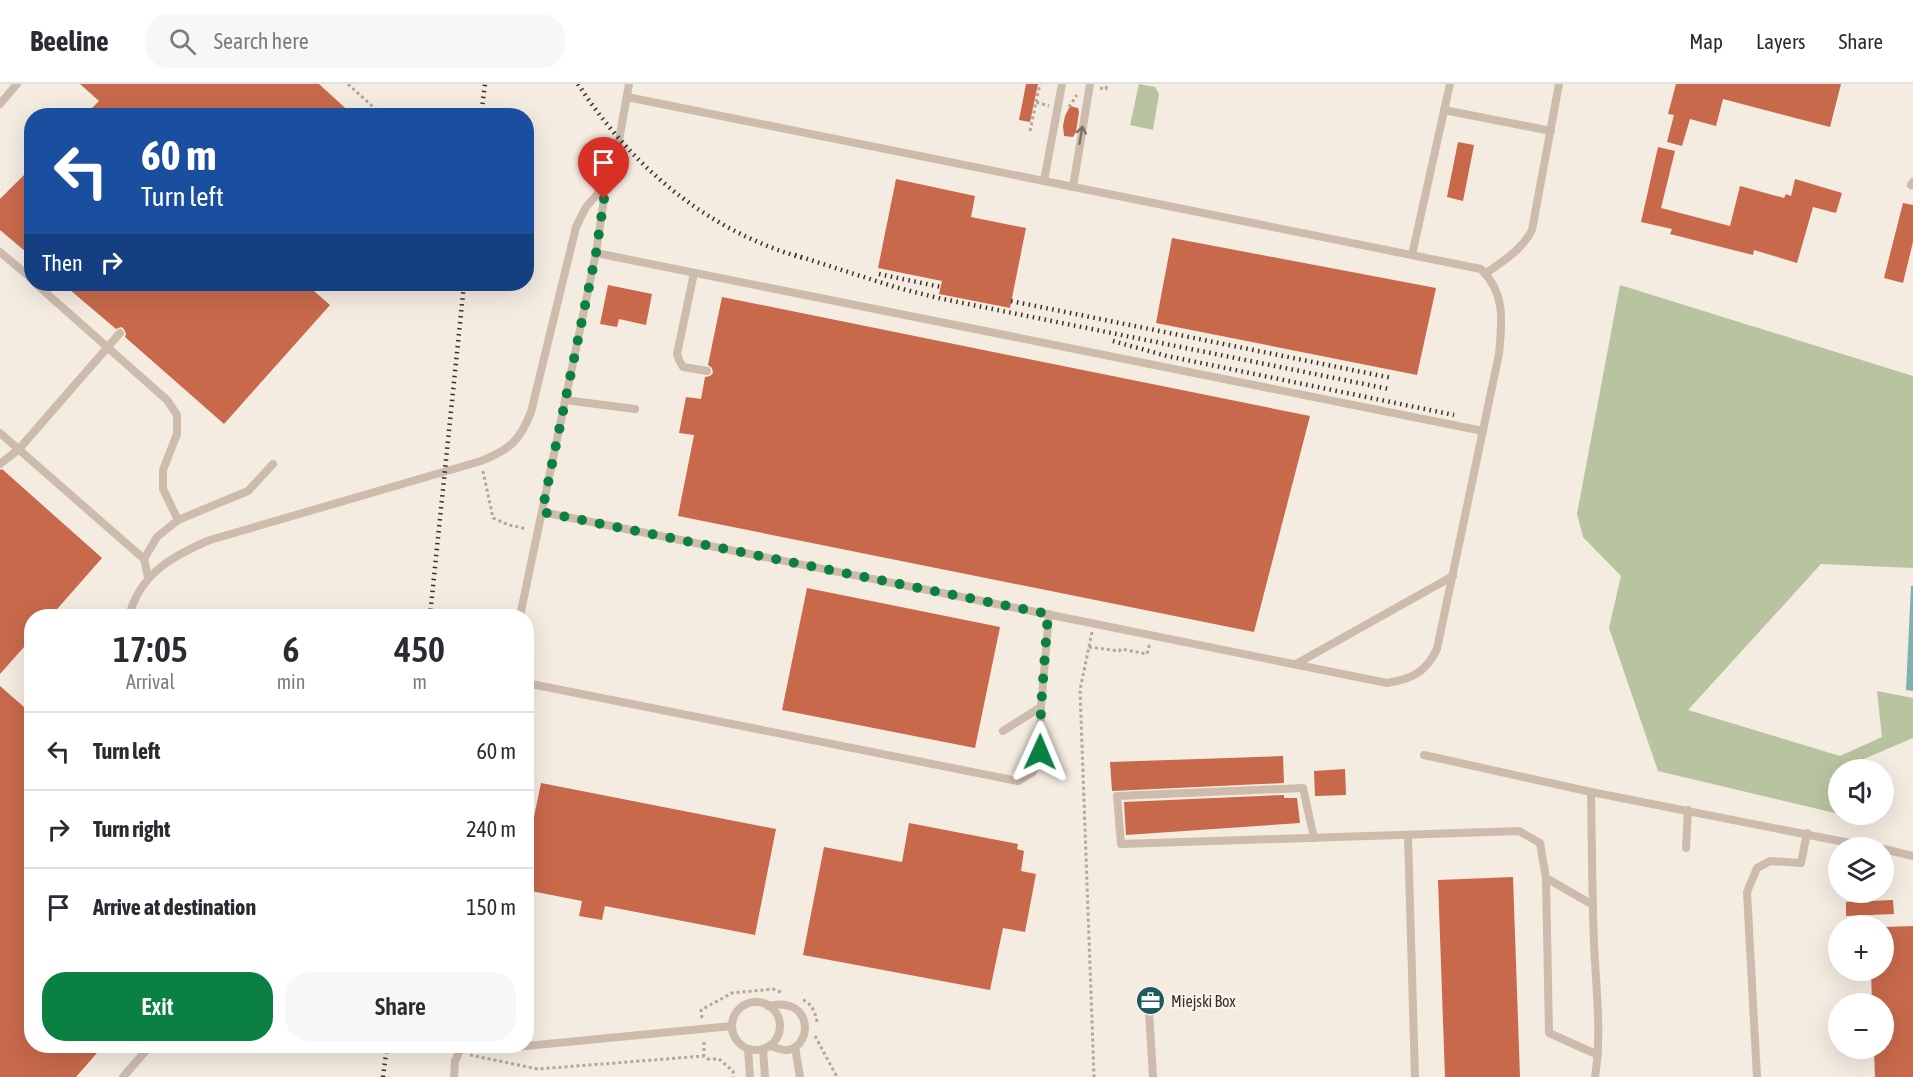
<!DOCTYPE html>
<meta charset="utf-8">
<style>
:root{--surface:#fff;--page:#f7f7f7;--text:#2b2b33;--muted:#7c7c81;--line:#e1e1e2;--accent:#0b8043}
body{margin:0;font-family:"Asap Condensed",sans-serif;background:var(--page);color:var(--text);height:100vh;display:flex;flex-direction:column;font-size:22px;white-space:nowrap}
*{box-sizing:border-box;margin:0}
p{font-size:20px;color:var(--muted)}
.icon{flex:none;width:33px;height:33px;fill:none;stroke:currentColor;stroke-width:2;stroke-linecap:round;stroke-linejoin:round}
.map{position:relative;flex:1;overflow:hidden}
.drawer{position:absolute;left:24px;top:525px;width:510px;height:444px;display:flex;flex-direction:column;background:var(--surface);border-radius:24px;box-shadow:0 6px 24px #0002}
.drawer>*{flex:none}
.hud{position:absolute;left:24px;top:24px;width:510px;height:183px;border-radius:24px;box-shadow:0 6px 24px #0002;background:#1a4fa0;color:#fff;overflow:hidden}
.fabs{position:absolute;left:1828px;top:675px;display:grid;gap:12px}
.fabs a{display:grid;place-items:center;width:66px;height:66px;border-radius:50%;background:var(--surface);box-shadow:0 6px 24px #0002;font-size:30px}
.pin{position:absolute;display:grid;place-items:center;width:51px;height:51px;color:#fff;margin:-62px -26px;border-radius:50% 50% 50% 0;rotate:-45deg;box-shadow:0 0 6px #0007}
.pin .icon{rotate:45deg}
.me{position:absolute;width:66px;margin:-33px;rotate:1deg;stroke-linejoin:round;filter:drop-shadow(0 0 4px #0008)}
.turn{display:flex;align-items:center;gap:21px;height:126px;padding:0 18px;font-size:27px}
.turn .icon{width:78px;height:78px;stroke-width:2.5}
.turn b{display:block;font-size:42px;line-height:51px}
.then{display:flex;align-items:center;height:57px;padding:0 18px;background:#0003;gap:12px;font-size:22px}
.eta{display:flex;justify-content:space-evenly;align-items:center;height:102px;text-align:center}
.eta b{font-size:36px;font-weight:600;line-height:42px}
.button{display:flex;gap:12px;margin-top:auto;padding:12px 18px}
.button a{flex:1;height:69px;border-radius:24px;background:var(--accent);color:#fff;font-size:24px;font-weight:600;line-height:69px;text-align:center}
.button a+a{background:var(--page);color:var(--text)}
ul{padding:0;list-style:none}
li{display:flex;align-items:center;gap:18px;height:78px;padding:0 18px;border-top:2px solid var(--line)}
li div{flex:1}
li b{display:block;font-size:22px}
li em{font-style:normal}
header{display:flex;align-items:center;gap:36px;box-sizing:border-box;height:84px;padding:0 30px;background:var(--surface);border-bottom:2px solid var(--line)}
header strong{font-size:28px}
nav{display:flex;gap:33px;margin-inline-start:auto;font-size:21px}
.search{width:420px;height:54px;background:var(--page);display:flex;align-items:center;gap:15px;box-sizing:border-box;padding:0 21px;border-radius:24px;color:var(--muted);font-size:22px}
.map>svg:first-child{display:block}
.green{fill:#b8c4a0}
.water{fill:#7fb0b2}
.building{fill:#c8694b}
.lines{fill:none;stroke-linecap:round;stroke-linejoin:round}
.path{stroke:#b9a596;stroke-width:3;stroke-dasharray:3 3;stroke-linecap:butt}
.lane{stroke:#cdbbac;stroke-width:8}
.rail{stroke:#3b302b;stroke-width:4.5;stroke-dasharray:1.5 4.5;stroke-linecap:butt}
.oneway{stroke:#7d6f65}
.route{stroke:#0b8043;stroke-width:10;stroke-dasharray:0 18}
.labels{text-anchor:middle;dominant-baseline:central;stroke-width:4.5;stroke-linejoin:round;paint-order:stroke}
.poi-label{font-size:16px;fill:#3b302b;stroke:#fbf5ee;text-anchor:start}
</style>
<header>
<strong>Beeline</strong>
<div class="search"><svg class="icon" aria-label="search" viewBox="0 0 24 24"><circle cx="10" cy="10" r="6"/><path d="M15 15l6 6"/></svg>Search here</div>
<nav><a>Map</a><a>Layers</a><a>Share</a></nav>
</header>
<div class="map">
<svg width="1913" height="993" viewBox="0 0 1913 993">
<rect width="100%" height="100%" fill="#f4ebe1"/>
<g class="green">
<polygon points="1139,0 1155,3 1159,10 1153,46 1130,41"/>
<polygon points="1620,201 1913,292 1913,484 1821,480 1688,626 1840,672 1882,653 1877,607 1913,614 1913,654 1838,686 1839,730 1658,687 1609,544 1621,492 1583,453 1577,430"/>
</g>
<polygon class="water" points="1911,502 1913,502 1913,607 1906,606"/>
<g class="building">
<polygon points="80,0 319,0 354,32 84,32 99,17"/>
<polygon points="1026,0 1038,0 1030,38 1019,36"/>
<polygon points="1676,0 1841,0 1830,43 1723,15 1716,42 1690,35 1682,62 1667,58 1674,31 1668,30"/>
<polygon points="1070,22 1078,24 1079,28 1076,48 1073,53 1064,52 1063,42 1065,32"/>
<polygon points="1458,58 1474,61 1463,117 1447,113"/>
<polygon points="1658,63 1675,67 1661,124 1730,142 1740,102 1784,114 1786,110 1791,112 1795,95 1842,109 1836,129 1813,123 1797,179 1754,166 1753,171 1670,150 1672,145 1641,138"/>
<polygon points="32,83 32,173 0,146 0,115"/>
<polygon points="896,95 975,112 971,133 1026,144 1010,224 939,210 942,197 878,184"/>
<polygon points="1903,119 1913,121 1913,158 1903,199 1884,194"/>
<polygon points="1172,154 1436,204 1417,291 1156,239"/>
<polygon points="63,200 306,200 330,221 224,340 125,253 126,250 124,245 121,243 116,245"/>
<polygon points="608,201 652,210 646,241 619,235 617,243 600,240"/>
<polygon points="722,213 1310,332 1254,548 678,432 694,351 679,349 686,313 701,315 705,293 710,292 713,289 712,284 708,281"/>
<polygon points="2,385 102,474 51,532 32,532 32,554 0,590 0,386"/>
<polygon points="807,504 1000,543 975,664 782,626"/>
<polygon points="0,602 32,630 32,962 103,962 76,993 0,993"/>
<polygon points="1283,672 1284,699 1112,707 1110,678"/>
<polygon points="1345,685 1346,711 1315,712 1314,687"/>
<polygon points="541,699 776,745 755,851 605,822 602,836 579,832 582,817 526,806 526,771"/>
<polygon points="1284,711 1284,714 1297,714 1300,739 1126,751 1124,718"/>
<polygon points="909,739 1018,760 1017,765 1024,767 1021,787 1036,790 1025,848 1003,844 990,906 803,871 824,763 902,778"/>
<polygon points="1513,793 1520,993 1445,993 1438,796"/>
<polygon points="1893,816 1894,830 1846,832 1846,818"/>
<polygon points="1913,842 1913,993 1875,993 1874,964 1884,964 1884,920 1872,920 1871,886 1884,886 1884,843"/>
</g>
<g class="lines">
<g class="path">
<polyline points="348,0 383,32"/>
<polyline points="1100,4 1106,5 1107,0"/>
<polyline points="1036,18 1040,0"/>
<polyline points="1069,23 1077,11"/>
<polyline points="1030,47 1036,18 1049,22"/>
<polyline points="483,387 493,434 509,441 527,445"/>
<polyline points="1092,548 1080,606 1094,993"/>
<polyline points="1089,563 1119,567 1121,565 1147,570 1149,562 1151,561"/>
<path d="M 803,916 C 812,919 817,932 817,940"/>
<polyline points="702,934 701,926 732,909 773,905 783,909"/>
<polyline points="815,952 837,993"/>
<polyline points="704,958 704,972 708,975 719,975 733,987 733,993"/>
<polyline points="470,971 538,985 704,972"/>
</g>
<g class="lane">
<polyline points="0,20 17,0"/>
<polyline points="1444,26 1551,47"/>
<polyline points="1044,97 1062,0"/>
<polyline points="1911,101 1913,98"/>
<polyline points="1073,103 1090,0"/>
<polyline points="0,168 32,195"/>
<polyline points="596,169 1483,347"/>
<polyline points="1412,171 1450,0"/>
<polyline points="694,189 677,270 679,276 683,283 707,287"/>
<path d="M 1485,190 C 1503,177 1522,166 1532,146 L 1559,0"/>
<polyline points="36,200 167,316 177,331 177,350 163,386 163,405 178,436"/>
<polyline points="565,316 635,325"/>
<polyline points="0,349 144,475 148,493"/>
<polyline points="0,380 19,365 120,249"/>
<path d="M 542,428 L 1387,599 C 1412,595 1426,588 1437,565 L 1499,270 C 1502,237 1506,210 1481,185 L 627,13"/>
<polyline points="144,475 157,453 178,436 248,407 273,380"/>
<path d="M 129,532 C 140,490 172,472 210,456 L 481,377 C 509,366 520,357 531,328 L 576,143 L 586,123 L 599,108 L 608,93 L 619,56 L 629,0"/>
<polyline points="520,532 596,169 604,115 599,108"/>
<polyline points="1296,580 1453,492"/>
<polyline points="526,599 1018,697 1033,688 1040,668 1041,623 1049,530"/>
<polyline points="1003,647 1041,623"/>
<polyline points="1424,671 1591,708 1875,764"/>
<path d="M 1591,708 C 1592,758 1592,809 1594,860 C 1596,904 1602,949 1595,993"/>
<polyline points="1408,751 1415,993"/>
<polyline points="1314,754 1303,704 1117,712 1121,760 1519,747 1540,759 1546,794 1549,949 1598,971"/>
<polyline points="1686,764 1688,726"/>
<polyline points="1884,765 1913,772"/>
<polyline points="1546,794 1593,821"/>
<circle cx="756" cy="942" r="24"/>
<path d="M 768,922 C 812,911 814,961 788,966 C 783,967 775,963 770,962"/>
<polyline points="1149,927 1153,993"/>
<polyline points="499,962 505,964 732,942"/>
<polyline points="795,963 800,993"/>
<polyline points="748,965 750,993"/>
<polyline points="763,965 765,993"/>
<polyline points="123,993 150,962"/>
<polyline points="454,993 455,977 462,962"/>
<polyline points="1757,993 1747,808 1757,784 1770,777 1801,779 1807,749"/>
</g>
<g class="rail">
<path d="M 578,0 C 631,82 707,147 803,174"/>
<polyline points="481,32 485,0"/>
<polyline points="795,171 895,203 938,214 1389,305"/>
<polyline points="879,190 941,203"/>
<polyline points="1011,217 1392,294"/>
<polyline points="1113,257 1167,272 1454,331"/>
<polyline points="430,532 464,200"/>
<polyline points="383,993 387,962"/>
</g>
</g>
<defs><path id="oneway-shaft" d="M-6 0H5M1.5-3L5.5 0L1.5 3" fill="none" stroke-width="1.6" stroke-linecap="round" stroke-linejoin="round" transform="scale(1.5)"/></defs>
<use class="oneway" href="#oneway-shaft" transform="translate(1081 51) rotate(-80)"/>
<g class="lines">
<polyline class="route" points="604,115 596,169 542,428 1048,530 1041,623 1040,668"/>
</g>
<defs>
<symbol id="office-disc" viewBox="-11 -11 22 22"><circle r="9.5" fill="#1f5a5e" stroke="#fbf5ee"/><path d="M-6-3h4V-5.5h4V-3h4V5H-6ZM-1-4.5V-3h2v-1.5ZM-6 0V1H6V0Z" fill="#fff"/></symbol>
</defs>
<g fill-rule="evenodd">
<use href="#office-disc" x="1134" y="900" width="33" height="33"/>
</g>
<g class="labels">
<g class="poi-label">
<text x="1171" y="917">Miejski Box</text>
</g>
</g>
</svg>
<div class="fabs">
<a><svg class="icon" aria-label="sound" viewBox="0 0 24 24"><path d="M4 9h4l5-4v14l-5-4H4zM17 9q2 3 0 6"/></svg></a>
<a><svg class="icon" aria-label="layers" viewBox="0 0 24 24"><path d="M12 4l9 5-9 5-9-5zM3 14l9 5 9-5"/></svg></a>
<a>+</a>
<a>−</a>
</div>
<div class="pin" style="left:604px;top:115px;background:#d93025"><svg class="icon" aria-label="arrive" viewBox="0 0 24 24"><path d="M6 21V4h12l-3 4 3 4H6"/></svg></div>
<svg class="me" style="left:1040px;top:668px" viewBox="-20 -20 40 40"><path d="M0-17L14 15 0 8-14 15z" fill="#0b8043" stroke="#fff" stroke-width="4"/></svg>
<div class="hud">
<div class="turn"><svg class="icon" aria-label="left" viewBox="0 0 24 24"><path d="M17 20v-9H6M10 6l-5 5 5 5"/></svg><div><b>60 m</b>Turn left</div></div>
<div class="then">Then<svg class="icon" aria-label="right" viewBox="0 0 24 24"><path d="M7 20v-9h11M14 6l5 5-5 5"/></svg></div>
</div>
<section class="drawer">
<div class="eta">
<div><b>17:05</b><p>Arrival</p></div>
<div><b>6</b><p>min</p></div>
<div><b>450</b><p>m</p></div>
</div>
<ul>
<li><svg class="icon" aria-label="left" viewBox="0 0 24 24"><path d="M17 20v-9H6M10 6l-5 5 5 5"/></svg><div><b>Turn left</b></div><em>60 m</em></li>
<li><svg class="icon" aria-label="right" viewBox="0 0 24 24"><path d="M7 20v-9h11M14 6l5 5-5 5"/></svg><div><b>Turn right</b></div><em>240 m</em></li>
<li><svg class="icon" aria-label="arrive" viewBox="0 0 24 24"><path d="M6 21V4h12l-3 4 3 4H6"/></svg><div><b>Arrive at destination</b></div><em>150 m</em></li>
</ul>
<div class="button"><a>Exit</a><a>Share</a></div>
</section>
</div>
